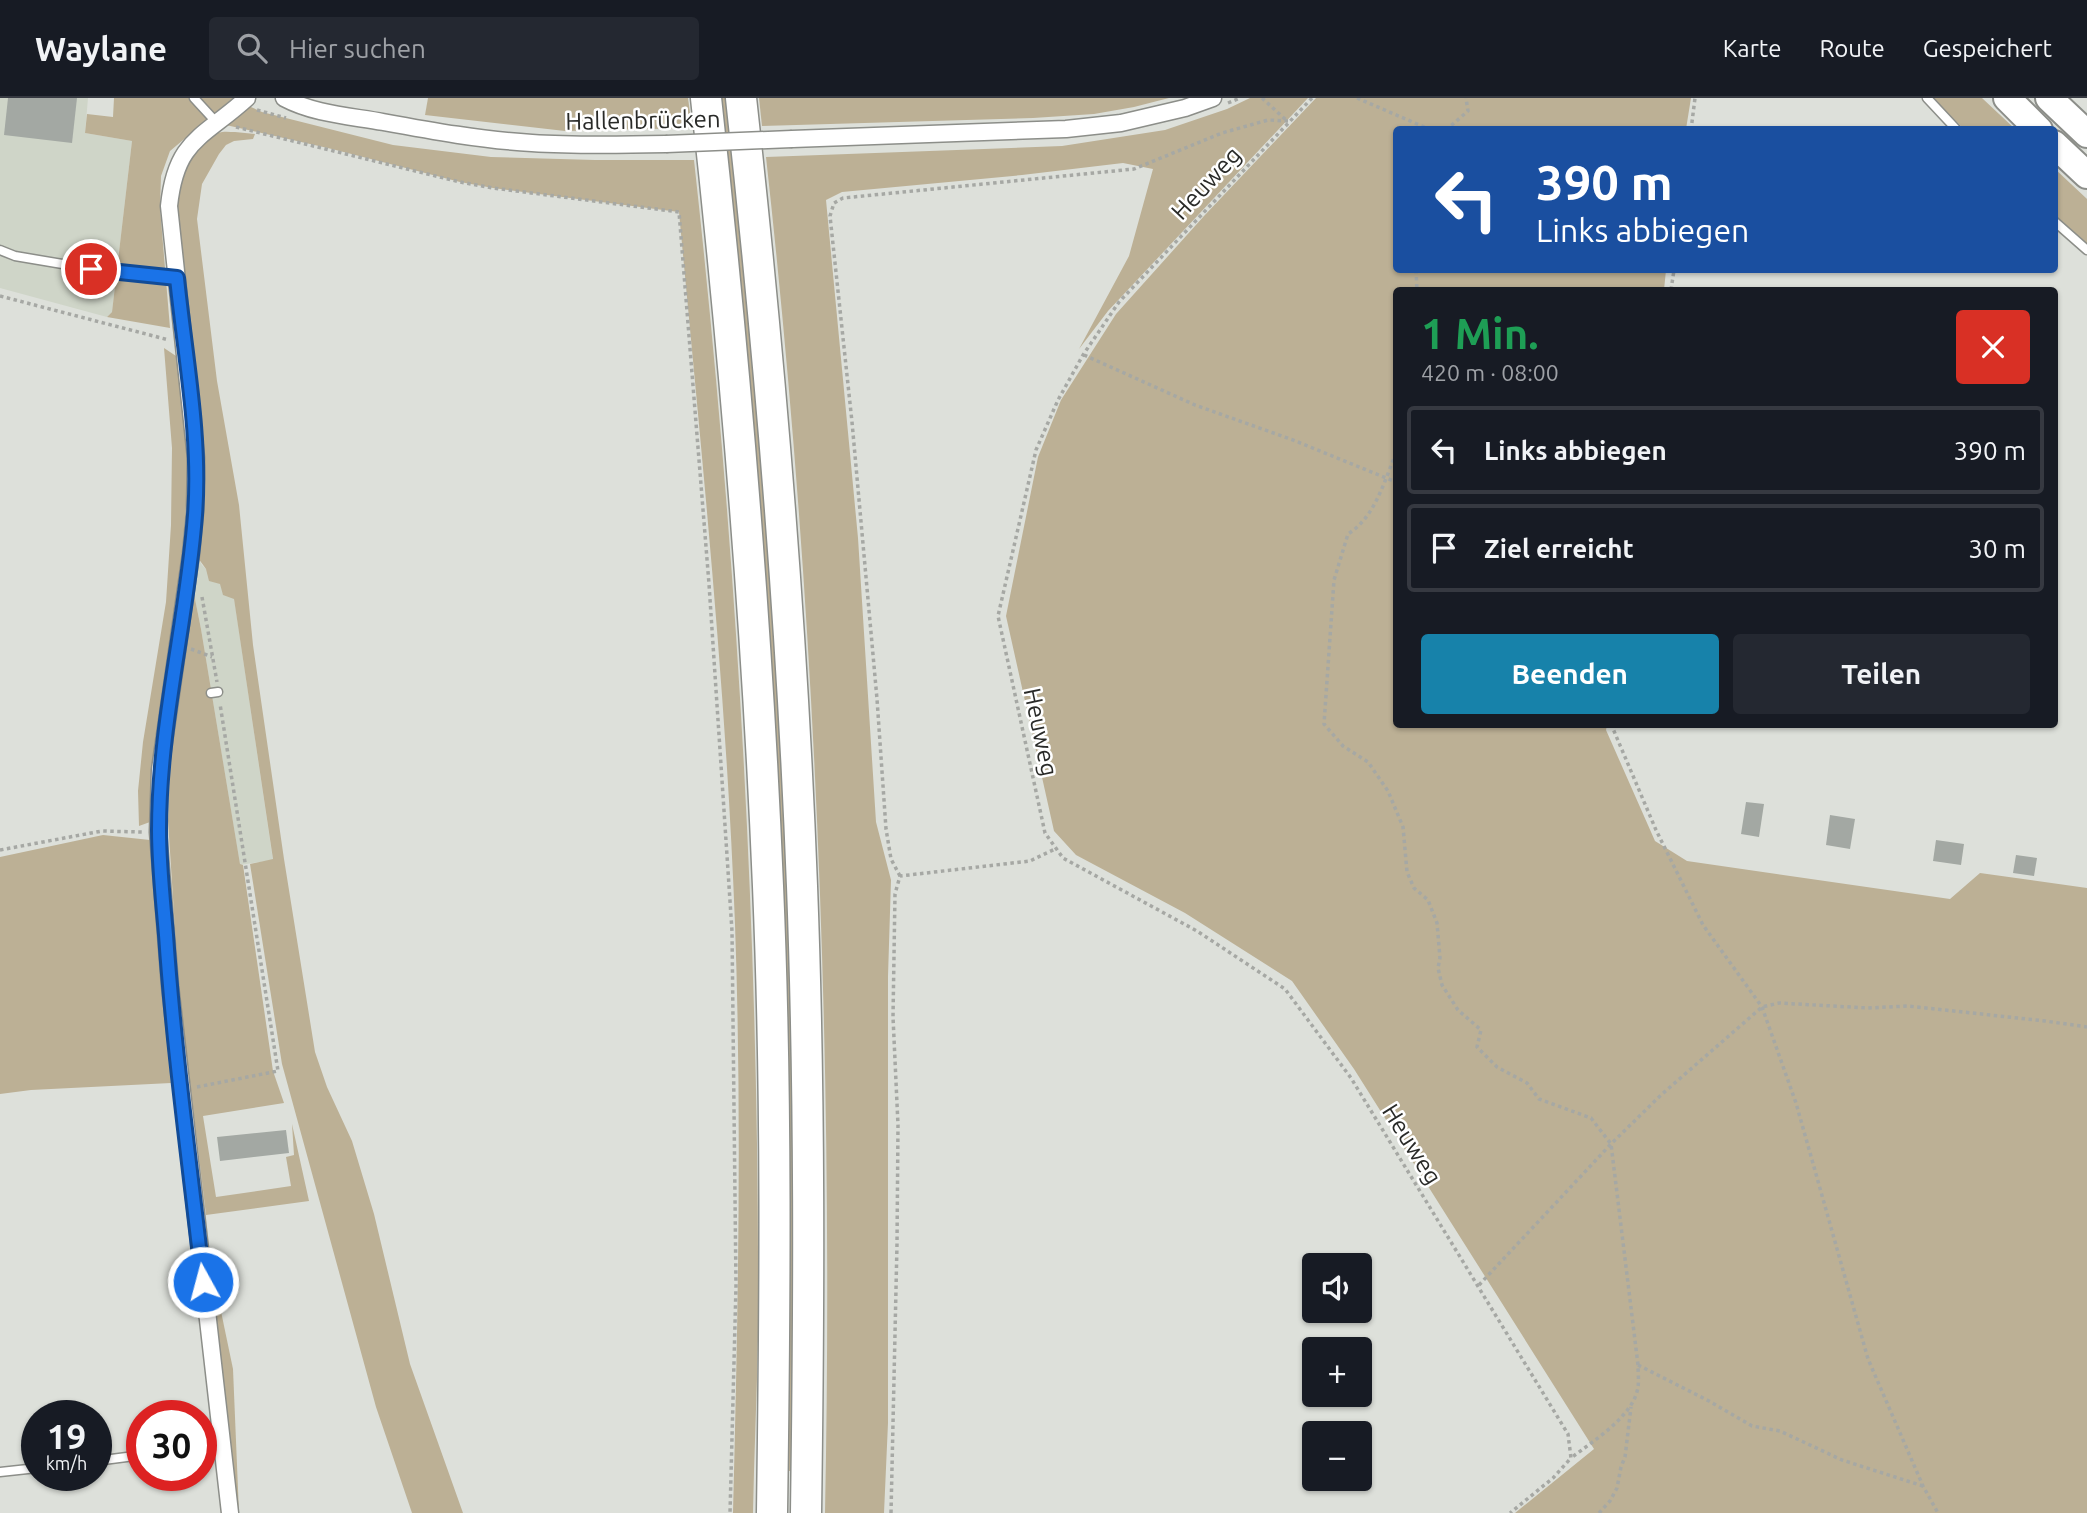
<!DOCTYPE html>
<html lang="de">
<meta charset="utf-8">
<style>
:root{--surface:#171b24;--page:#242831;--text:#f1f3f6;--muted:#9ea1a6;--line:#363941;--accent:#1782aa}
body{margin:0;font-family:Ubuntu,sans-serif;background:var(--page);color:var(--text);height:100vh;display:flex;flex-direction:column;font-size:26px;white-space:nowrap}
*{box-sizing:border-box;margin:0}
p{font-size:23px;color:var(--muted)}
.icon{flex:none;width:38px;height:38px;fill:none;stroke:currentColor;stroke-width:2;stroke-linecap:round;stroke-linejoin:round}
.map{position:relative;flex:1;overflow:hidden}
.panel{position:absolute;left:1393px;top:189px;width:665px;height:441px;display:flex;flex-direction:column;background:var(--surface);border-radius:7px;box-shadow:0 2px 5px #0004}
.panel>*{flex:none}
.top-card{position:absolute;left:1393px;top:28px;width:665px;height:147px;border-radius:7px;box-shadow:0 2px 5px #0004;background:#1a4fa0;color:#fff;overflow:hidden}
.controls{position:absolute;left:1302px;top:1155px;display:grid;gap:14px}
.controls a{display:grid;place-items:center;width:70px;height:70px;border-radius:7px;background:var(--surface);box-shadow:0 2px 5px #0004;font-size:35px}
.speed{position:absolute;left:21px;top:1302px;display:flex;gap:14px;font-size:35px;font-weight:700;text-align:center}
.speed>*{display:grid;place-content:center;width:91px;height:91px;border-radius:50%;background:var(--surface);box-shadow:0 2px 5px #0004;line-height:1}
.speed small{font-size:18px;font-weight:400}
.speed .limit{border:10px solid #d22;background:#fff;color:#111}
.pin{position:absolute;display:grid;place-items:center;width:60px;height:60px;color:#fff;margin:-30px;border:4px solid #fff;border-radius:50%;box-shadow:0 2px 7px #0007}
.me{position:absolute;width:77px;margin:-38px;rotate:353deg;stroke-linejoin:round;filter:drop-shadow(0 0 5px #0008)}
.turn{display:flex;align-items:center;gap:24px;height:147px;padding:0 28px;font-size:32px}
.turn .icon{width:91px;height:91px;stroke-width:2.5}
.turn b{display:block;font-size:49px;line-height:60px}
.round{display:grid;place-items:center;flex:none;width:74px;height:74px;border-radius:7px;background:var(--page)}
.overview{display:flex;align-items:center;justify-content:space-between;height:119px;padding:0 28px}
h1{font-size:42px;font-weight:600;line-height:52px;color:#1e9e55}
.primary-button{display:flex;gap:14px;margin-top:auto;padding:14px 28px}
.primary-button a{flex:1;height:80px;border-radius:7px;background:var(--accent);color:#fff;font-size:28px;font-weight:600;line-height:80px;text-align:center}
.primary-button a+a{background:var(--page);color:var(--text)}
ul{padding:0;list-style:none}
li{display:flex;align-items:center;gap:21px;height:88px;margin:0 14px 10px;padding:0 14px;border:4px solid var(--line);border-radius:7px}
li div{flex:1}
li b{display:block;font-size:26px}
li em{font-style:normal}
header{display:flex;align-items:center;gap:42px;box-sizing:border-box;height:98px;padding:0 35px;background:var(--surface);border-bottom:2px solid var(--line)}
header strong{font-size:33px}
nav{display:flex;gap:38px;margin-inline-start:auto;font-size:24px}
.search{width:490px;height:63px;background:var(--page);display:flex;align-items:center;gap:18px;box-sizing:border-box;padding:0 24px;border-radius:7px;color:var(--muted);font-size:26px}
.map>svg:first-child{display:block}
.built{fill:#cfd5c8}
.green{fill:#bcb095}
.building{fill:#a3a8a3}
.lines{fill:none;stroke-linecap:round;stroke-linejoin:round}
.service-casing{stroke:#8c8e89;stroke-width:11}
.minor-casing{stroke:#8c8e89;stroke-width:19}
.trunk-casing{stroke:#8c8e89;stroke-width:30}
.motorway-casing{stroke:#8c8e89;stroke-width:33}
.path{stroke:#a6a8a4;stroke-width:3.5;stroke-dasharray:3.5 3.5;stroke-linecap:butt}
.service{stroke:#fff;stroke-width:8}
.minor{stroke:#fff;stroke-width:16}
.trunk{stroke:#fff;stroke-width:26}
.motorway{stroke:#fff;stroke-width:30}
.minor-bridge-casing{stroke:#8c8e89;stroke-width:19;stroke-linecap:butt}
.minor-bridge{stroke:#fff;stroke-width:16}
.route-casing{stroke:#114b97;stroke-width:18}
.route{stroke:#1a73e8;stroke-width:12}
.labels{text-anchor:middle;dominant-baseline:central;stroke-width:5;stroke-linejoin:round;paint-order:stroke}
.street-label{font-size:24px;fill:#292a28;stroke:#fff}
</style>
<header>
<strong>Waylane</strong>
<div class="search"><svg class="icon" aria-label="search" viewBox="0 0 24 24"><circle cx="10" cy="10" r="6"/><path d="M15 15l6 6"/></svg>Hier suchen</div>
<nav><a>Karte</a><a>Route</a><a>Gespeichert</a></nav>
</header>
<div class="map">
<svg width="2087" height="1415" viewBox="0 0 2087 1415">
<rect width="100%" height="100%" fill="#dde0da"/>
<g class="built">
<polygon points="0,0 88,0 85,35 132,43 112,214 107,219 0,190"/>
<polygon points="198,460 202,467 234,500 273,762 240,767 201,531 193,491"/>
</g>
<g class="green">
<polygon points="114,0 233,0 170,53 161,78 160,110 170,230 107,219 112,214 132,43 85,35 87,16 113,19"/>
<polygon points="428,0 688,0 692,30 565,33 425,17"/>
<polygon points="719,0 729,0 759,297 786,687 797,1019 792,1373 786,1373"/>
<polygon points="759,0 1169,0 1134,9 1094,16 1033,20 762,28"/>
<path d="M 1250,0 L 1308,0 L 1108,213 L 1079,251 L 1129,158 L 1153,71 L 1123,65 L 1022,77 L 842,94 L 826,102 L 858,440 L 876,724 L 891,782 L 888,878 L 888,1325 L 884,1415 L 825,1415 C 834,963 816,509 766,59 L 1062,48 L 1165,32 L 1227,11 Z"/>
<polygon points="1316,0 1691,0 1686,31 1396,32 1396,172 1666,172 1664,192 1396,192 1396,626 1607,627 1606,632 1655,743 1687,763 1950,801 1980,775 2087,790 2087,1415 1515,1415 1594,1351 1354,971 1292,883 1185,815 1076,757 1054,733 1006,518 1038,359 1061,302 1116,216 1204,118"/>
<polygon points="1932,0 1982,0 2015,31 1964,31"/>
<path d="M 242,5 L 262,14 L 393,47 L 491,59 L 595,62 L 694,62 C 737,452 760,845 758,1238 C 757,1297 754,1356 753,1415 L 733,1415 C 738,1219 742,1022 735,826 C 726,588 701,351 679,114 L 493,90 L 460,84 L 332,51 L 217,25 Z"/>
<path d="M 235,34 L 255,36 L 253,41 L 234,43 L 226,47 L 219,56 L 202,86 L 197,121 L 217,283 L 239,407 L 253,547 L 284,761 L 315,954 L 327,989 L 352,1043 L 374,1116 L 410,1266 L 463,1415 L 412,1415 L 376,1309 L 282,966 L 250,766 L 273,761 L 234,501 L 223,497 L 220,486 L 209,483 L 206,471 L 198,460 L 203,362 L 177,98 C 184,77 194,42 218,35 C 223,33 230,34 235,34 Z"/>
<polygon points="2054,70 2087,101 2087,146 2055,117"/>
<polygon points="164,250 176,258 180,272 185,297 188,382 178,507 155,642 150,724 139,728 138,693 143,644 166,504 171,427 172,350"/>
<polygon points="193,491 201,531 240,766 243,767 273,973 284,1005 203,1018 216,1099 291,1088 286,1059 294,1057 292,1026 309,1103 206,1117 179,892 168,723 171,644"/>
<polygon points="103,737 150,742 171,985 31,992 0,996 0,759"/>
<polygon points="202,1122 233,1271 239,1415 235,1415"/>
</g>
<g class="building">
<polygon points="8,0 77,0 72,45 4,37"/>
<polygon points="1746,704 1764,706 1759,739 1741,736"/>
<polygon points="1830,717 1855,721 1850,751 1826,747"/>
<polygon points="1936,742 1964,746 1961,767 1933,763"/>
<polygon points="2016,757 2037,760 2034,778 2013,775"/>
<polygon points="286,1032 289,1055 220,1063 217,1039"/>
</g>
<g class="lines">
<defs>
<g id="service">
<polyline points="194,0 217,25"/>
<polyline points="1927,0 1957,32"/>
<polyline points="2054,123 2087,152"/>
<polyline points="0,152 15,158 116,175 177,181"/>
<polyline points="211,595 218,594"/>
<polyline points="201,1350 222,1348"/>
<polyline points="96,1363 142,1357"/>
<polyline points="0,1374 37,1370"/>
</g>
<g id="minor">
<path d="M 284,0 C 314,16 350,18 383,24 C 432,33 482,42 532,45 C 576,48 621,47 666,46"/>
<polyline points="792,41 1066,31 1121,25 1185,10 1213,0"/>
<path d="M 230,1415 L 170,888 L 158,734 L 160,672 L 191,456 L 195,414 L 196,360 L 169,108 C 176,41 203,40 247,0"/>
</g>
<g id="trunk">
<polyline points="2007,0 2039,32"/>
<polyline points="2049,0 2087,36"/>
<polyline points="2054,46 2087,77"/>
</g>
<g id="motorway">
<path d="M 706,0 C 735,262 757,525 768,788 C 777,997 775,1206 772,1415"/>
<path d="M 741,0 C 770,262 792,525 802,788 C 810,997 809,1206 806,1415"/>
</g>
</defs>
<use href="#service" class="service-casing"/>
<use href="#minor" class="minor-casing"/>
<use href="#trunk" class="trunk-casing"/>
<use href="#motorway" class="motorway-casing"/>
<g class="path">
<polyline points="1262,0 1286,22"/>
<polyline points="1312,0 1119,204 1083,257 1058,302 1036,352 998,518 1045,735 1063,760 1197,833 1285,891 1351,980 1568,1336 1571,1360 1553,1380 1510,1415"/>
<polyline points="1357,0 1431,32"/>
<polyline points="1228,5 1240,0"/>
<polyline points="257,12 286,20"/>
<polyline points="236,29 460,84 493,90 679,114 709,486 732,833 736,1188 730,1415"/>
<polyline points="1446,32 1468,13 1466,0"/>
<polyline points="1691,32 1695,0"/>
<polyline points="1416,172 1417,192"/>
<polyline points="1671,192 1674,172"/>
<polyline points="0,198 169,242"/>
<polyline points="1084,257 1195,307 1293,342 1396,384"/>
<path d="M 1396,355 C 1384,384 1375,419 1348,436 L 1334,482 L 1324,626 L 1343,648 L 1368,664 L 1388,693 L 1403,729 L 1407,774 L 1414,790 L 1428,802 L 1437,825 L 1440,860 L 1438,870 L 1442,887 L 1458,912 L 1481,932 L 1477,949 L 1497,969 L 1527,985 L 1539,1001 L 1591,1020 L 1611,1046 L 1638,1267 C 1638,1274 1639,1282 1638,1289 C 1634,1318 1593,1343 1571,1360"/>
<polyline points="202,499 217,584"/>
<polyline points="191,551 212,559"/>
<polyline points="1611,626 1656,732 1703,827 1762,909 1796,1005 1868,1261 1923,1388 1938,1415"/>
<polyline points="0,752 102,733 142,734"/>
<polyline points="900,778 891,761 886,731 877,601 852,324 830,118 834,105 843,100 1134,71 1222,35 1268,22 1288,23"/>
<polyline points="197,989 278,973 220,606"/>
<polyline points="1479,1187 1611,1046 1661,997 1762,909 1779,905 1868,910 1908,908 2045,923 2087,929"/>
<polyline points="1638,1267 1709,1303 1752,1328 1780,1333 1842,1362 1923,1388"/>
<polyline points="891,1415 897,1146 898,1027 893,919 895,796 900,778 1030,763 1055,751"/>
<polyline points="1599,1415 1610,1403 1617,1390 1621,1369 1625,1359 1631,1309"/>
</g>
<use href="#service" class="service"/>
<use href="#minor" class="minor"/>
<use href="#trunk" class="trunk"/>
<use href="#motorway" class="motorway"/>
<defs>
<polyline id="minor-bridge" points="666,46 792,41"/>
</defs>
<use href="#minor-bridge" class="minor-bridge-casing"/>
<use href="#minor-bridge" class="minor-bridge"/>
</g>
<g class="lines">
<defs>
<path id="route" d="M 91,171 L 177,180 C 185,259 201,338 195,417 C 187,523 159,625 159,732 C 159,767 163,802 166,837 C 174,953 190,1068 203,1184"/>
</defs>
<use href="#route" class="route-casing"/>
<use href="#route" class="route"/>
</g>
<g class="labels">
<g class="street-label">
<text transform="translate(643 22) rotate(-1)">Hallenbrücken</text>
<text transform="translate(1206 85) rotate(-47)">Heuweg</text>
<text transform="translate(1041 634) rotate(78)">Heuweg</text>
<text transform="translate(1412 1046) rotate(58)">Heuweg</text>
</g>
</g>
</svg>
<div class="controls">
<a><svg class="icon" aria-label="sound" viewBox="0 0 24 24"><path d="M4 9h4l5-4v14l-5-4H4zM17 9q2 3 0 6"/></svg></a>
<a>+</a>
<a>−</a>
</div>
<div class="speed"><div>19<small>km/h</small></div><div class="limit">30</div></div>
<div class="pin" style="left:91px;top:171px;background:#d93025"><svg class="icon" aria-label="arrive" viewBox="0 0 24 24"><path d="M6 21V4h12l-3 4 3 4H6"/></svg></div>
<svg class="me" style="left:203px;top:1184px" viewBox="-20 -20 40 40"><circle r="17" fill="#1a73e8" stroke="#fff" stroke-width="3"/><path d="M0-11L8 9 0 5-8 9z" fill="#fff"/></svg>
<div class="top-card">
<div class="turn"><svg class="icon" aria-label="left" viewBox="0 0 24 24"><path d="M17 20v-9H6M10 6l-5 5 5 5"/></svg><div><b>390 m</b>Links abbiegen</div></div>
</div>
<section class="panel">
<div class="overview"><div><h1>1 Min.</h1><p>420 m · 08:00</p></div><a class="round" style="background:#d93025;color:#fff"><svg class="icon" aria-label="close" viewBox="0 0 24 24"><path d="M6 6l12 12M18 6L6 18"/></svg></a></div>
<ul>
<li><svg class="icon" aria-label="left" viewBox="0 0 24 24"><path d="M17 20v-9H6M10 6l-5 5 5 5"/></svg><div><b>Links abbiegen</b></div><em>390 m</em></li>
<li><svg class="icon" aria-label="arrive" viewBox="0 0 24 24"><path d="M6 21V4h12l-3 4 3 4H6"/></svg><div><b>Ziel erreicht</b></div><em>30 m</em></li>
</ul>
<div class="primary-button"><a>Beenden</a><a>Teilen</a></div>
</section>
</div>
